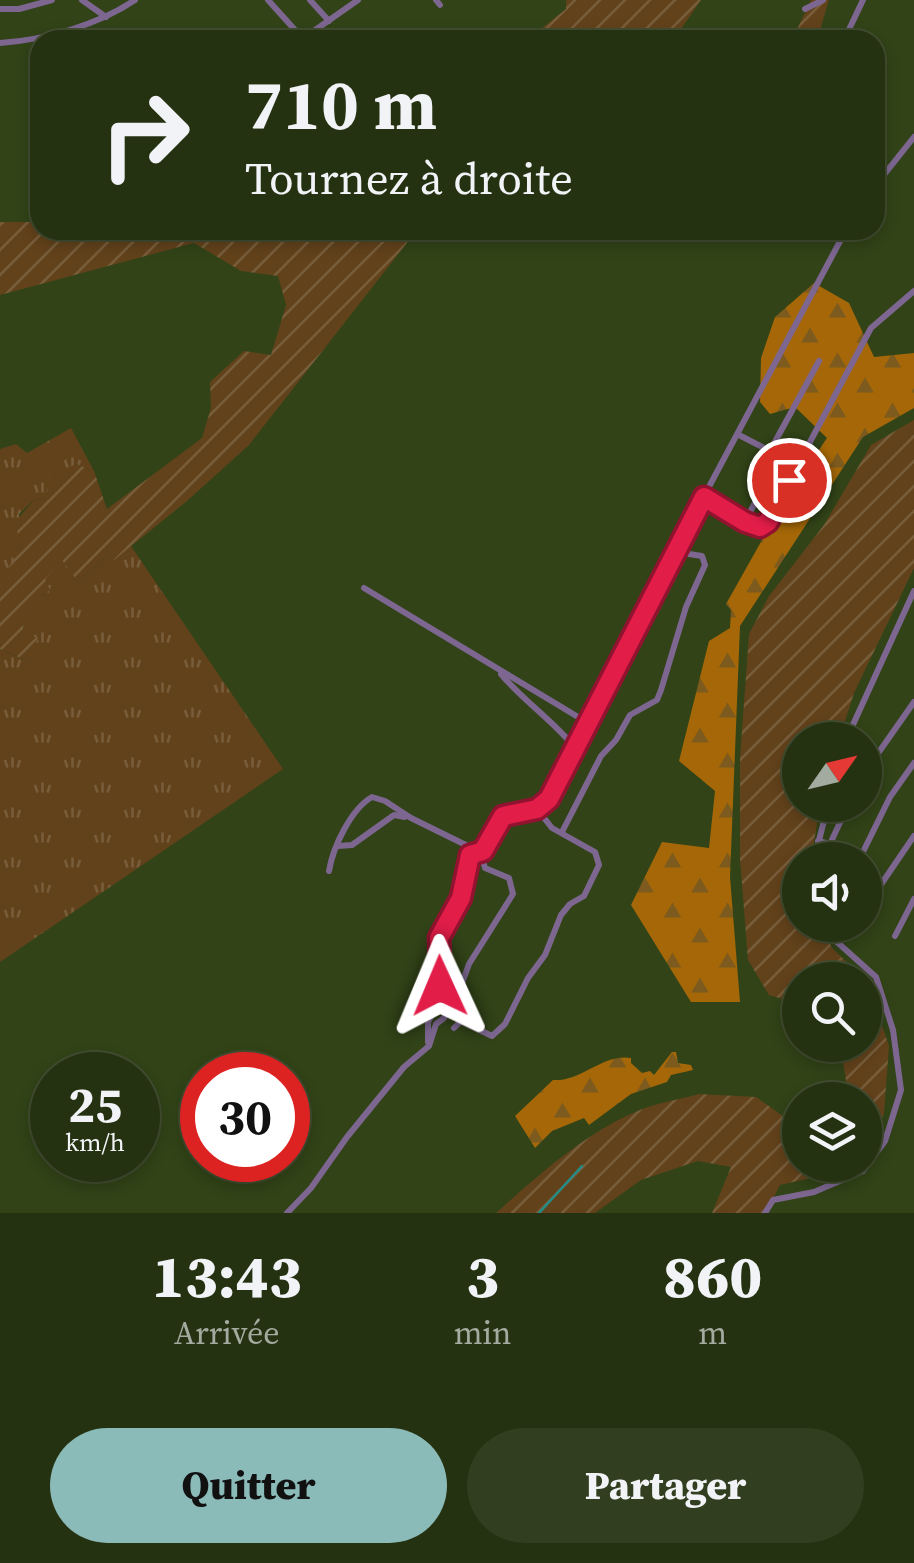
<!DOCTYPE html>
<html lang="fr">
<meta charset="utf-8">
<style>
:root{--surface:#253211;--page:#313e1f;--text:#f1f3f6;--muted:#a3aa9f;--line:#424d31;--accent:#8bbbb9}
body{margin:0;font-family:"Source Serif 4",serif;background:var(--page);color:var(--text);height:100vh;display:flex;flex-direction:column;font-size:38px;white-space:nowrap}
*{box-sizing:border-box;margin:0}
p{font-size:32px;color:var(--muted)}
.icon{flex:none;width:55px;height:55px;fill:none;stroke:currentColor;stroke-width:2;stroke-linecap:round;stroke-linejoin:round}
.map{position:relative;height:1213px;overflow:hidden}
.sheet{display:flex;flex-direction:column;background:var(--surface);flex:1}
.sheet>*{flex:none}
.banner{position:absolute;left:30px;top:30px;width:855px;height:210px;border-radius:30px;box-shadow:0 5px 15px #0003,0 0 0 2px var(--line);background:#253211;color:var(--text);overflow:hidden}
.needle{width:65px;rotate:56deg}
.controls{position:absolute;left:782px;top:722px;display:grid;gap:20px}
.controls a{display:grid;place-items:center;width:100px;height:100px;border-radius:50%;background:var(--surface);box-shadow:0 5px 15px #0003,0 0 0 2px var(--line);font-size:50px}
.speed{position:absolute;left:30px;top:1052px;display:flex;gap:20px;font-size:50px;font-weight:700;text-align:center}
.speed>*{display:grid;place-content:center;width:130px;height:130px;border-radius:50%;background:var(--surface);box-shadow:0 5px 15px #0003,0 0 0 2px var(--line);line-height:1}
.speed small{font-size:25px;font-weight:400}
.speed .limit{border:15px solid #d22;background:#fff;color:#111}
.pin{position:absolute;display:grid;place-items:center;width:85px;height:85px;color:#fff;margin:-42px;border:5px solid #fff;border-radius:50%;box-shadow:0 2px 10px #0007}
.me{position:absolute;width:110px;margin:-55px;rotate:359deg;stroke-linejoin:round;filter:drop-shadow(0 0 8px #0008)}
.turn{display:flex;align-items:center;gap:35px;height:210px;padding:0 50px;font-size:45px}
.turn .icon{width:130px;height:130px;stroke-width:2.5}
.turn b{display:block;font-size:70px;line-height:85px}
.eta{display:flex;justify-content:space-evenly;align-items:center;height:170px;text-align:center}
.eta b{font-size:60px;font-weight:800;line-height:70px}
.button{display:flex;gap:20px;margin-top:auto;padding:20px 50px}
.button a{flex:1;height:115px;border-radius:60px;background:var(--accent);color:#111;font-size:40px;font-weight:800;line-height:115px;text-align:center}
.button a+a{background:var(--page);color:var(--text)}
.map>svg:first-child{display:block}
.grass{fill:url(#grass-tufts)}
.forest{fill:url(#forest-firs)}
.garden{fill:url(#garden-furrows)}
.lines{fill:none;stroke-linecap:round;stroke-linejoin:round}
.stream{stroke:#248c86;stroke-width:2.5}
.minor{stroke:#7d6791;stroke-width:6}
.route-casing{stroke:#92132f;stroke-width:25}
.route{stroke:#e11d48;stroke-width:18}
</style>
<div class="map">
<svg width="914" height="1213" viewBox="0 0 914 1213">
<defs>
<pattern id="grass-tufts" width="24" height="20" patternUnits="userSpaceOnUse" patternTransform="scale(2.5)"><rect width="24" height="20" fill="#62421b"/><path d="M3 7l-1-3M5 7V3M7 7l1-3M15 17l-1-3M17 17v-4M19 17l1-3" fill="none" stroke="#785d3b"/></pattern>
<pattern id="forest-firs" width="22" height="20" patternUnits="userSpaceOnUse" patternTransform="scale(2.5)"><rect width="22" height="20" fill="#a56707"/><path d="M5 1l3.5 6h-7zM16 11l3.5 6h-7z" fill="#7d5a1d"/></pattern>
<pattern id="garden-furrows" width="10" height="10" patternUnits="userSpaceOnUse" patternTransform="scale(2.5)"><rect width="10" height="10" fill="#62421b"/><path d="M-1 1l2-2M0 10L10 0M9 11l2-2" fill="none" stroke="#785d3b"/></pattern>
</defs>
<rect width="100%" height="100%" fill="#314317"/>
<g class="grass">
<polygon points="71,428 94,471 76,464 46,500 35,499 19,514 21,547 0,584 0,449 16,444 27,453"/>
<path d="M 131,546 L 283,769 L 0,962 L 0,649 L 26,661 C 23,637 17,604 45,595 L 44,579 L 62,559 L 77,581 L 107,557 L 114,559 Z"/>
</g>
<g class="forest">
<polygon points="814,283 849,303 874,357 914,353 914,408 863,437 740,626 730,877 740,1002 691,1002 631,905 662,842 709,848 715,791 679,761 709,641 730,628 731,610 726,604 780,508 827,438 795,407 770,414 760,402 761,358 775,317"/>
<path d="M 672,1052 L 676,1052 L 678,1063 L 691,1065 L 693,1070 L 671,1075 L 667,1082 L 631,1094 L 589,1125 L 584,1118 L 552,1131 L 535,1148 L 515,1116 L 553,1080 C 581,1082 603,1053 631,1058 L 631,1063 L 642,1073 L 650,1071 L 654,1075 Z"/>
</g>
<g class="garden">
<polygon points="566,0 701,0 681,29 668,40 527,40 566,9"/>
<polygon points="811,0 829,0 817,40 792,40"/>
<path d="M 0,222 L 40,222 L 40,230 L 417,230 L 249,445 L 187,501 L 114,560 L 107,557 L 77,581 L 62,560 L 45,579 L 50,590 C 32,606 26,602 23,630 L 38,639 L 27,661 L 0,649 L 0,582 L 21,547 L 15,522 L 35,499 L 46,500 L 49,477 L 76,464 L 94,471 L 107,509 L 202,438 L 211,408 L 210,382 L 244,351 L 271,355 L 286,305 L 278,276 L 241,271 L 194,243 L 0,295 Z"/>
<polygon points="914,420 914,568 854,693 839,740 800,740 800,805 820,805 811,860 800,860 800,925 817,925 834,950 867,981 889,1046 884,1114 865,1146 865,1100 842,1100 848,1092 840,1045 865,1045 865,980 800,980 800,1004 769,995 748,960 740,859 740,758 749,634 769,596 824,525 871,445"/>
<path d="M 699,1094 L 756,1097 L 800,1128 L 800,1165 L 853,1165 L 851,1169 L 780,1185 L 766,1213 L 712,1213 L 731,1167 L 698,1161 L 641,1180 L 595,1213 L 496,1213 C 541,1173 588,1130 645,1108 C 662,1102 681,1099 699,1094 Z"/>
</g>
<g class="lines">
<polyline class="stream" points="539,1213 582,1166"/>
<g class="minor">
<polyline points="82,0 106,17"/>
<polyline points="268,0 295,30 308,35 358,0"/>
<polyline points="310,0 329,21"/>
<polyline points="436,0 440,5"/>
<polyline points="0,9 19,9 52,0"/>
<polyline points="805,9 823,0"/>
<polyline points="844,40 863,0"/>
<path d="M 0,43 C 45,40 98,25 135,0"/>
<polyline points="875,186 914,137"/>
<polyline points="739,435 797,465"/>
<polyline points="770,451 819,361"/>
<path d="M 704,497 C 721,509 746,530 766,524 L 871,328 L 914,291"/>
<polyline points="745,522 779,456"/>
<polyline points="364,588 588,723"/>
<path d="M 501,674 C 523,701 553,720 575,748"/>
<polyline points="846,740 914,591"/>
<polyline points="865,772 914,702"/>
<polyline points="562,832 601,756 616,740 630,715 657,700 661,690 686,607 705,565 702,556 676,552"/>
<polyline points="818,841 830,844 848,805"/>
<polyline points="338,846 352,845 394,815 405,817"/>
<polyline points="814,860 828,805"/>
<polyline points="859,860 890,797 914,763"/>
<path d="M 329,871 C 333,847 351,809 372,797 L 385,801 L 411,818 L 476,850"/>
<polyline points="865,908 914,836"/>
<polyline points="830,925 826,932 843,934 853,925"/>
<polyline points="895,936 914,899"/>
<polyline points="454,1028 461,1021 492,1036 505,1024 528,978 545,955 561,915 570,904 584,896 599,865 595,852 552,828 537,809"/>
<polyline points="428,1042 428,1022 442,997 437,969 440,963 439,938 461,898 471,855 482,851"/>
<polyline points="287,1213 311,1188 347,1137 404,1067 429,1046 436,1024 444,1018 461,986 469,964 513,894 509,878 485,868 481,854 503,816 537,809 549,799 679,543 846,230"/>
<polyline points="765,1213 773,1200 814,1192 863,1171 885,1141 901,1090 893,1030 876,977 818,925"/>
</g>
</g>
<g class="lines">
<defs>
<polyline id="route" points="440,986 437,969 440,963 439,938 461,898 470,855 483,851 503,816 537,809 549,799 704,497 745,522 760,527 768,522 789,480"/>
</defs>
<use href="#route" class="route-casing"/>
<use href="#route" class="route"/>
</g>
</svg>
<div class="controls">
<a><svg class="needle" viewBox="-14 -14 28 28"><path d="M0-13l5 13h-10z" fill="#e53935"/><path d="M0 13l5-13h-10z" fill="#a3aa9f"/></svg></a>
<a><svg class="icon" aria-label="sound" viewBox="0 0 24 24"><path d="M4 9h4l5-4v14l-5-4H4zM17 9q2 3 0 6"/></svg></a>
<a><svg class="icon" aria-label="search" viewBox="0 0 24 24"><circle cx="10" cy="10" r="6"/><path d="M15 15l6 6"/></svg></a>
<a><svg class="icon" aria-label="layers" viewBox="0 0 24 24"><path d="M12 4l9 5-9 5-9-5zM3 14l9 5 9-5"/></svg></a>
</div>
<div class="speed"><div>25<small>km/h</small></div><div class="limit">30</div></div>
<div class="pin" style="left:789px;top:480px;background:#d93025"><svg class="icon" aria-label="arrive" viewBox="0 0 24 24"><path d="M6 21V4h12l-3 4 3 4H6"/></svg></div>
<svg class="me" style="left:440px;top:986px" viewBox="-20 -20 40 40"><path d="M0-17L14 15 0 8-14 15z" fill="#e11d48" stroke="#fff" stroke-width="4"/></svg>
<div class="banner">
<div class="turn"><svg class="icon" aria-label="right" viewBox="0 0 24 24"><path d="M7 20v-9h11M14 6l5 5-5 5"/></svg><div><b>710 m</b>Tournez à droite</div></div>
</div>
</div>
<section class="sheet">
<div class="eta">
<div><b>13:43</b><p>Arrivée</p></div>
<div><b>3</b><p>min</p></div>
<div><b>860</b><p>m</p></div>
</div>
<div class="button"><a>Quitter</a><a>Partager</a></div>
</section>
